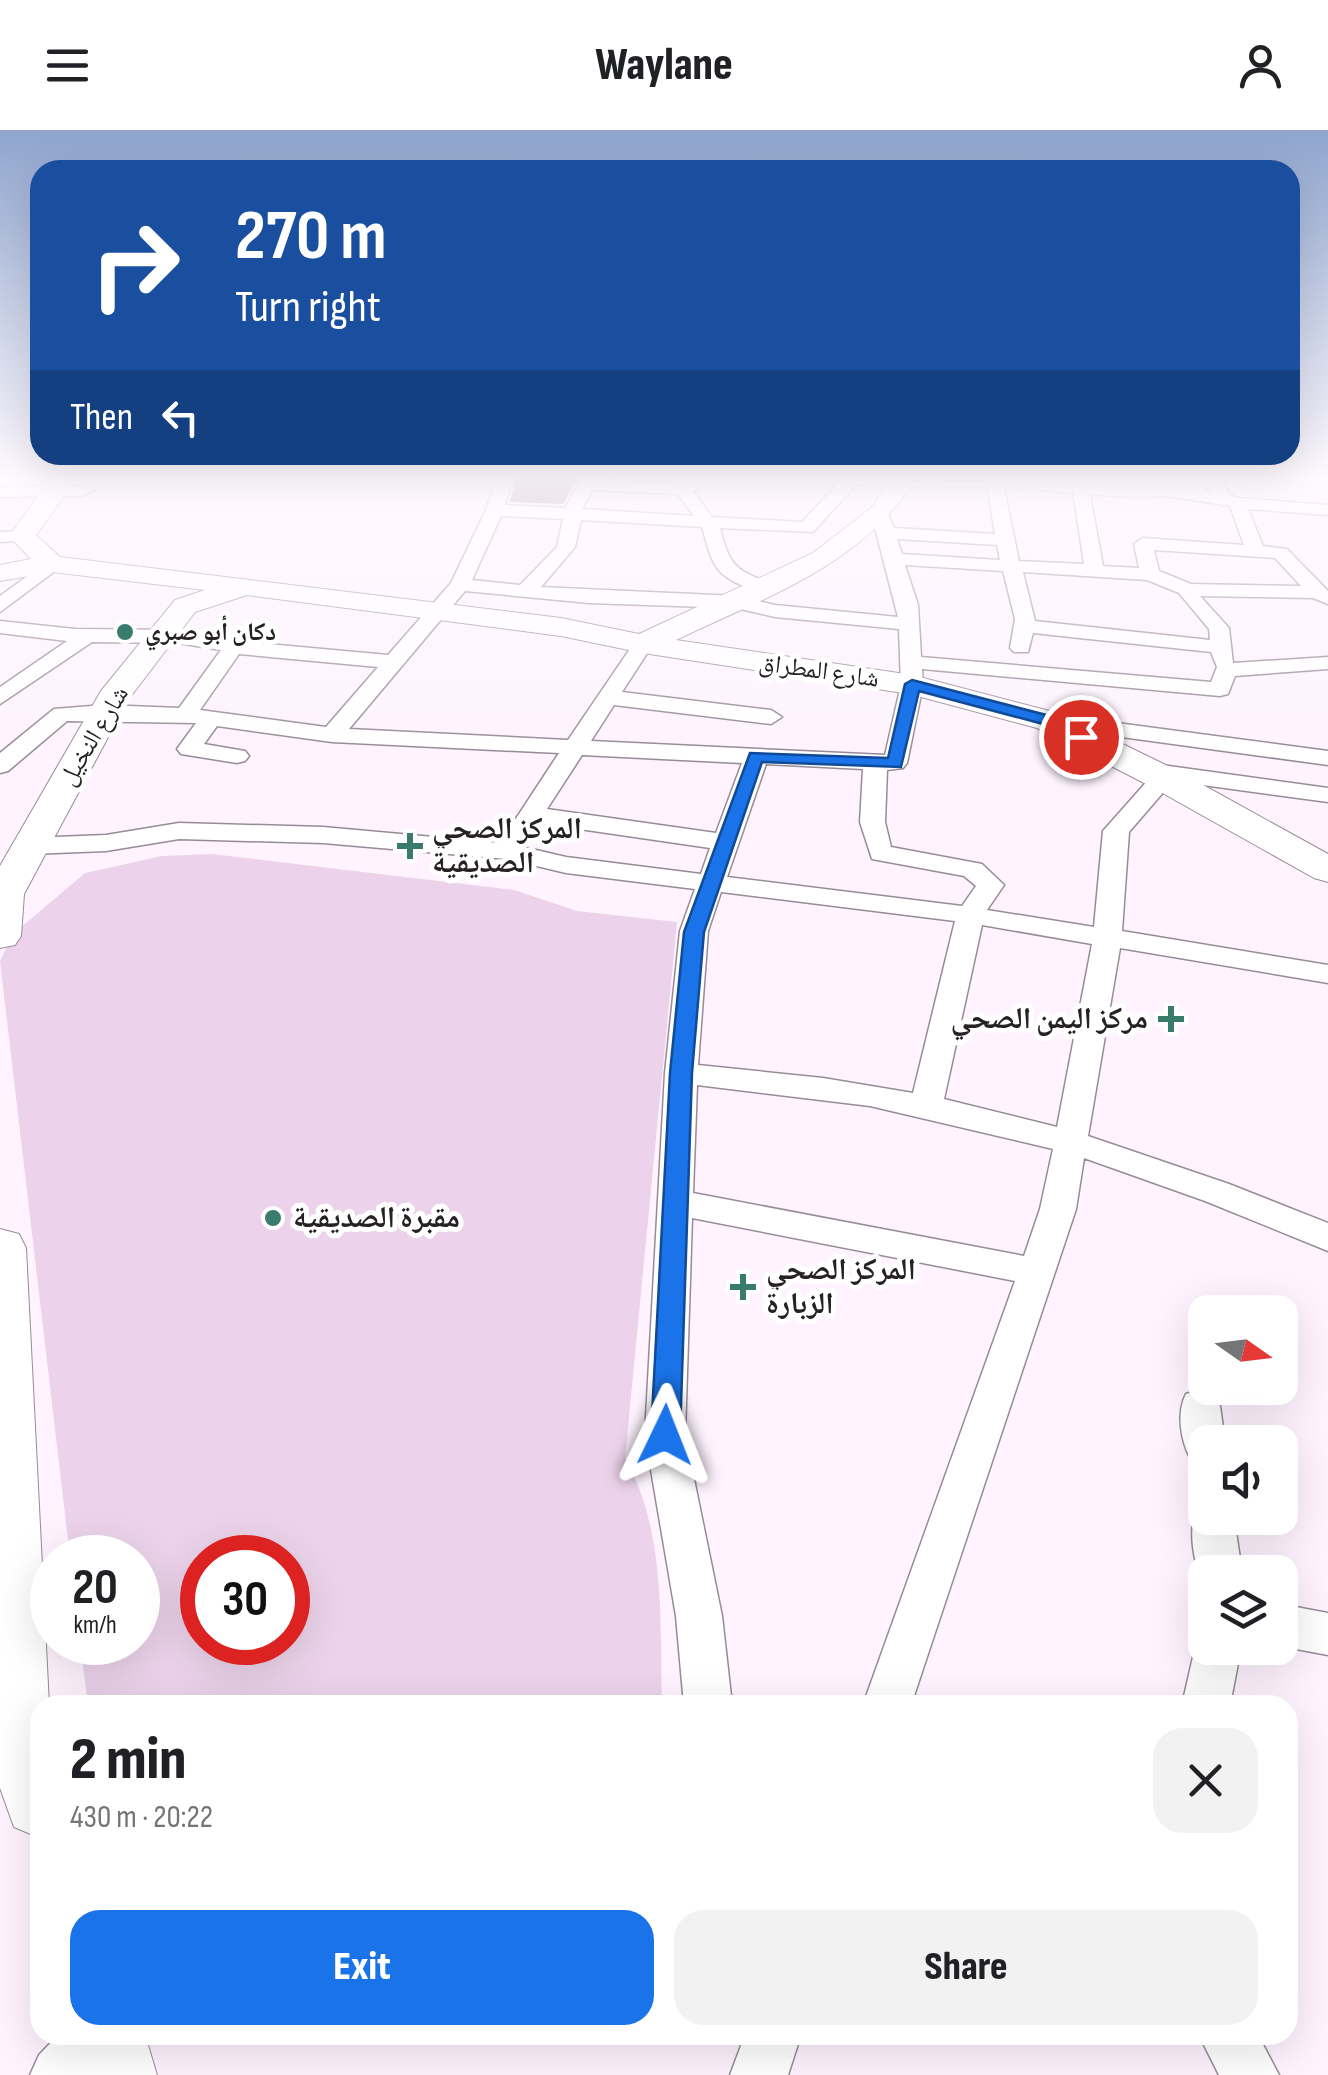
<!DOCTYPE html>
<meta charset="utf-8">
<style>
:root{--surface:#fff;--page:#f2f2f2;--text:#202124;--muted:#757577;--accent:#1a73e8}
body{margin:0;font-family:"Sofia Sans Condensed","Noto Naskh Arabic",sans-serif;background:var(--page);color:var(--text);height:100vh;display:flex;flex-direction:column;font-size:38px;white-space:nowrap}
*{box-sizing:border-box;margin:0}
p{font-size:32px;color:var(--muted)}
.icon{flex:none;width:55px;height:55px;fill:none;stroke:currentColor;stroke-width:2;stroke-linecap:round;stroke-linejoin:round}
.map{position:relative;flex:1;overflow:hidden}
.drawer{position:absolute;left:30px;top:1565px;width:1268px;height:350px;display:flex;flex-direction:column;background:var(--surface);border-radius:30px;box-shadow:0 10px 40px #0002}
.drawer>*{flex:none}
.guide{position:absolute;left:30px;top:30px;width:1270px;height:305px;border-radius:30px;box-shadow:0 10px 40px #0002;background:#1a4fa0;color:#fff;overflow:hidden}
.needle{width:65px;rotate:104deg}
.fabs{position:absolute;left:1188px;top:1165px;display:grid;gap:20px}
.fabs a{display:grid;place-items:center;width:110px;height:110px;border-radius:20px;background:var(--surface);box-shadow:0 10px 40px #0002;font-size:50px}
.speed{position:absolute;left:30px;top:1405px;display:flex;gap:20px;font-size:50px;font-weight:700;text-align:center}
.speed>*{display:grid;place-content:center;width:130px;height:130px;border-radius:50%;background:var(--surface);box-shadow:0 10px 40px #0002;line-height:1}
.speed small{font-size:25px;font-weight:400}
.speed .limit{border:15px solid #d22;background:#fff;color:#111}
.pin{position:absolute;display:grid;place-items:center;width:85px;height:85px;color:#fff;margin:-42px;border:5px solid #fff;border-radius:50%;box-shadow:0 2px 10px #0007}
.me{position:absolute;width:110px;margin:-55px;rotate:2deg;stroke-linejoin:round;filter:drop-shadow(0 0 8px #0008)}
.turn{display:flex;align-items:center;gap:35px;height:210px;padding:0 40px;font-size:45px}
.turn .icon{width:130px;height:130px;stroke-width:2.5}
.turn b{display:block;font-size:70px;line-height:85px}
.then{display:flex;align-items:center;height:95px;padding:0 40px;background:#0003;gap:20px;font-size:38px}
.round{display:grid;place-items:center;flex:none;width:105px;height:105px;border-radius:30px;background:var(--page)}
.headline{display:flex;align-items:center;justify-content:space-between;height:170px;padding:0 40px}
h1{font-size:60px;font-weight:800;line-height:75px}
.button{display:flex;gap:20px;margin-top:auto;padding:20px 40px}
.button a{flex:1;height:115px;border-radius:30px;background:var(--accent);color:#fff;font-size:40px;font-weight:800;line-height:115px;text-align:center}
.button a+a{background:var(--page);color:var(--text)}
header{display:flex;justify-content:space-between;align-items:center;height:130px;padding:0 40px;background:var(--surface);font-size:45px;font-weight:800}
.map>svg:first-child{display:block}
.green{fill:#ecd3eb;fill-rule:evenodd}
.building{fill:#533c52}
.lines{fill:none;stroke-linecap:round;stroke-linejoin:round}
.street-casing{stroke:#978b97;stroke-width:3}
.secondary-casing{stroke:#978b97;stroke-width:2}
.street{fill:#fff;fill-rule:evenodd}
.secondary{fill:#fff;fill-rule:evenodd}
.route{fill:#1a73e8;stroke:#114b97;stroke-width:2.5}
.poi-dot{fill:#397c6d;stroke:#fff;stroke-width:4}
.labels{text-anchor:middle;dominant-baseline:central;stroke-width:10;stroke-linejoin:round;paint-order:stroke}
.far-poi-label{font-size:25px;font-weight:bold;fill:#252125;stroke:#fff;text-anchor:start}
.far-street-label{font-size:25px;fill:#252125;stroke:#fff}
.poi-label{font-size:30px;font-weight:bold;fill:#252125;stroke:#fff;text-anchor:start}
</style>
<header><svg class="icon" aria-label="menu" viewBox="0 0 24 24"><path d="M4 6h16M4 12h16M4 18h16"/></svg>Waylane<svg class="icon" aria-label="person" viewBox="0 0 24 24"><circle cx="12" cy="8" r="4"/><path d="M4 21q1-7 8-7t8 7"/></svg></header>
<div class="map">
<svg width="1328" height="1945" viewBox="0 0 1328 1945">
<rect width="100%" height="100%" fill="#fef3fe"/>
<path class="green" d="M 212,724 L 514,760 L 577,781 L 677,792 L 625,1328 C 666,1401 660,1493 662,1575 L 88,1575 L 80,1513 L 138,1512 L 138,1428 L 70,1427 L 0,831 L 13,804 L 85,743 L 162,726 ZM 202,1428 L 288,1428 L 288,1512 L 202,1512 Z"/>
<polygon class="building" points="516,348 578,348 563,374 510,372"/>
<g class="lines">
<defs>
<g id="street">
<polygon points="96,348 117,348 83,366 0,367 0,357 80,356"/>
<path d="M 497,348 L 513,348 L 505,375 L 565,378 L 582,348 L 680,354 L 692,348 L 910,348 L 909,354 L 903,355 L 856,355 L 813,402 L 720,398 C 730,437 735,440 773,454 L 773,462 C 763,464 758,462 749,458 C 712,445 712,431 702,397 L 581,390 L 575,417 L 541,457 L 736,466 L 775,475 L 898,487 L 871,383 L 874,379 L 886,379 L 894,398 L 995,404 L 986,348 L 1002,349 L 1019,431 L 1084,434 L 1072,354 L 1080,349 L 1088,354 L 1103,436 L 1139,438 L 1134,414 L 1143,408 L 1244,415 L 1230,376 L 1142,362 L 1142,354 L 1210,361 L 1205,348 L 1221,348 L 1229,365 L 1239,368 L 1328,375 L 1328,385 L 1248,379 L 1263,416 L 1287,419 L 1328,461 L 1328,474 L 1313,468 L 1200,466 L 1229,498 L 1233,533 L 1328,527 L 1328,539 L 1235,546 L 1228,564 L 1220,566 L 922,539 L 923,555 L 907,633 L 903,638 L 887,640 L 885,692 L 891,717 L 982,734 L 1004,755 L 987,780 L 1094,797 L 1103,701 L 1150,648 L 1138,645 L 1135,640 L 1138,635 L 1147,633 L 1328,658 L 1328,672 L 1173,651 L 1129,702 L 1122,801 L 1328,835 L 1328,853 L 1120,818 L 1088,1006 L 1229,1054 L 1328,1093 L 1328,1121 L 1205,1071 L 1084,1028 L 1076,1079 L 911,1575 L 863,1575 L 1015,1151 L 692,1088 L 685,1305 L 722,1486 L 732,1575 L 684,1575 L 676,1486 L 645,1305 L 665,943 L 680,801 L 695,759 L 566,743 L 507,729 L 323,713 L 179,709 L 106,721 L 30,724 L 17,716 L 30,708 L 106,705 L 179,693 L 323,697 L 500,713 L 559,623 L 332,612 L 217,596 L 204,614 L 245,621 L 249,626 L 245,631 L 237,633 L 181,624 L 177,619 L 196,593 L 67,591 L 8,641 L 0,643 L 0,623 L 54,579 L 104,575 L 179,578 L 221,520 L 178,513 L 92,512 L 0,574 L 0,557 L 67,511 L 0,503 L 0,491 L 75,499 L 178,500 L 236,511 L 388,525 L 451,453 L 486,380 ZM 705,355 L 837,355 L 802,392 L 712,387 L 693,361 ZM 592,360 L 678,364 L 694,386 L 582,379 ZM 501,386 L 563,389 L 557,417 L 520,455 L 472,450 ZM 897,409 L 997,415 L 1000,430 L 902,424 ZM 1154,420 L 1275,428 L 1301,456 L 1191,454 L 1159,441 ZM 905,435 L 1003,441 L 1015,489 L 1010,518 L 1014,522 L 1028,522 L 1033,503 L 1211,522 L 1217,537 L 1211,552 L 921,527 L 918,475 ZM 1023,442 L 1147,450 L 1179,463 L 1209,499 L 1210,510 L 1035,491 ZM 465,461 L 589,473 L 736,478 L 775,487 L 899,499 L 901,555 L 885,625 L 591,611 L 614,575 L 771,594 L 782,587 L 771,580 L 622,562 L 653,514 L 643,508 L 636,510 L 568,610 L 349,599 ZM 239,524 L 378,537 L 326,597 L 200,580 ZM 582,625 L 742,633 L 716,703 L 547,679 ZM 766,634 L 863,639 L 860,692 L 872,729 L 964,746 L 976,756 L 962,776 L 727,747 ZM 538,693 L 710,718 L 701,744 L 566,727 L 523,717 ZM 721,762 L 955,791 L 913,963 L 823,948 L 698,935 L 708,801 ZM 982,795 L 1092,814 L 1057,997 L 944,969 ZM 697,955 L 870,976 L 1053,1019 L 1040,1079 L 1024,1126 L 693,1063 Z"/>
<polygon points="0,402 22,401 31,406 22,411 0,412"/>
<polygon points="52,428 59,430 59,438 0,482 0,466"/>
<polygon points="1049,584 1328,621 1328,635 1041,596 1038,591"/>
<path d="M 1200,1260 L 1214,1264 L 1220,1276 L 1225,1312 L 1205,1312 L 1205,1333 L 1190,1328 C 1181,1310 1176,1283 1186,1264 Z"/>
<path d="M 1205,1372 L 1205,1388 L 1234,1388 L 1242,1442 L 1205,1442 L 1205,1456 C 1193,1435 1187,1397 1198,1375 Z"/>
<polygon points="1280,1474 1328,1483 1328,1525 1280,1516"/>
<polygon points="1205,1501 1205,1518 1241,1518 1230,1575 1182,1575 1195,1518"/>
<polygon points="58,1905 124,1905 116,1925 97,1945 30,1945 39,1925"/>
<polygon points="745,1905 801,1905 788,1945 730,1945"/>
<polygon points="1199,1905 1258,1905 1279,1945 1219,1945"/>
</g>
<g id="secondary">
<path d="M 52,348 L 77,348 L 36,405 L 60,427 L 561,488 L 639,504 L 813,423 L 871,378 L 892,348 L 1222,348 C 1193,381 1061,361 1018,358 C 982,356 946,358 910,357 C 856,438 761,469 676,510 L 912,545 L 1061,584 L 1176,640 L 1328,724 L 1328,752 L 1314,748 L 1150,656 L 1037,598 L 910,564 L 643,523 L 561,506 L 247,465 L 195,482 L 128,570 L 24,764 L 21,806 L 15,815 L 0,818 L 0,736 L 101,561 L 175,470 L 205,460 L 52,442 L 0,451 L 0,435 L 31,429 L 9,406 Z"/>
<polygon points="0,1099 19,1104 26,1118 49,1575 40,1575 40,1708 14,1697 0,1658"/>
<polygon points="63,1905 145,1905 157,1945 73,1945"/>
</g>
</defs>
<use href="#street" class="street-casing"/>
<use href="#secondary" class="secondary-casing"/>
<use href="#street" class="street"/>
<use href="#secondary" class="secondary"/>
</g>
<linearGradient id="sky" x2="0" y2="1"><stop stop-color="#8fa5ce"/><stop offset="0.56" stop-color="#fffaff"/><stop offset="1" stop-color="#fffaff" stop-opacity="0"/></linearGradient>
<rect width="1328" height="620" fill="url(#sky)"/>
<polygon class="route" points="912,550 1054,587 1089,607 1075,610 1043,594 919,561 901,637 762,632 704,802 692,943 680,1305 675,1313 665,1317 655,1313 651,1305 670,943 684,802 750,623 888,628 905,554"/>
<g class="poi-dot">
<circle cx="125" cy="502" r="10"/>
<path d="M405 701h10v10h10v10h-10v10h-10v-10h-10v-10h10z"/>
<path d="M1166 874h10v10h10v10h-10v10h-10v-10h-10v-10h10z"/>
<circle cx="273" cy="1088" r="10"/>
<path d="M738 1142h10v10h10v10h-10v10h-10v-10h-10v-10h10z"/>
</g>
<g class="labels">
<g class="far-poi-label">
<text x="145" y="502">دكان أبو صبري</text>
</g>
<g class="far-street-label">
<text transform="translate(819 541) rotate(8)">شارع المطراق</text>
<text transform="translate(94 606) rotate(-59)">شارع النخيل</text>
</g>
<g class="poi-label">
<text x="432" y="699">المركز الصحي<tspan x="432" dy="34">الصديقية</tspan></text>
<text x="1148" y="889" text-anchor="end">مركز اليمن الصحي</text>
<text x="293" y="1088">مقبرة الصديقية</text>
<text x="766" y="1140">المركز الصحي<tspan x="766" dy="34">الزبارة</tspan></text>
</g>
</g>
</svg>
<div class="fabs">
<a><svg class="needle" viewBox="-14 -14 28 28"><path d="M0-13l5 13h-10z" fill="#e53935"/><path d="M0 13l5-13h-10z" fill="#757577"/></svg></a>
<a><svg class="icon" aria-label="sound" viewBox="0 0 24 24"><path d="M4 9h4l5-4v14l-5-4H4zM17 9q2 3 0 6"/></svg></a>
<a><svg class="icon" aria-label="layers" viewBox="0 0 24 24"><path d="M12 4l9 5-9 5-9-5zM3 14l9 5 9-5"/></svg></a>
</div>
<div class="speed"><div>20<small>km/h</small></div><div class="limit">30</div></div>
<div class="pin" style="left:1081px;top:607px;background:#d93025"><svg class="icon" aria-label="arrive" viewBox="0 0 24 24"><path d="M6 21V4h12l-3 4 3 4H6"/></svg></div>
<svg class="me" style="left:665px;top:1305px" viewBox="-20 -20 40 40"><path d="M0-17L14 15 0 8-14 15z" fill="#1a73e8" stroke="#fff" stroke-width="4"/></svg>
<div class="guide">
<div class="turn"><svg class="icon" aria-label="right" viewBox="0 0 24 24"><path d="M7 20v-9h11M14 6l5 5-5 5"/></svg><div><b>270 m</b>Turn right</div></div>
<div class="then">Then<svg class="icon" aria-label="left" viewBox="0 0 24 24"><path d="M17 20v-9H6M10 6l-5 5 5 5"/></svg></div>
</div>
<section class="drawer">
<div class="headline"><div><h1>2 min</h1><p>430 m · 20:22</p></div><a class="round"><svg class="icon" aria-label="close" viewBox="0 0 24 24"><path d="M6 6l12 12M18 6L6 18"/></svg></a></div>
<div class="button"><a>Exit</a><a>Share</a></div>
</section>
</div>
